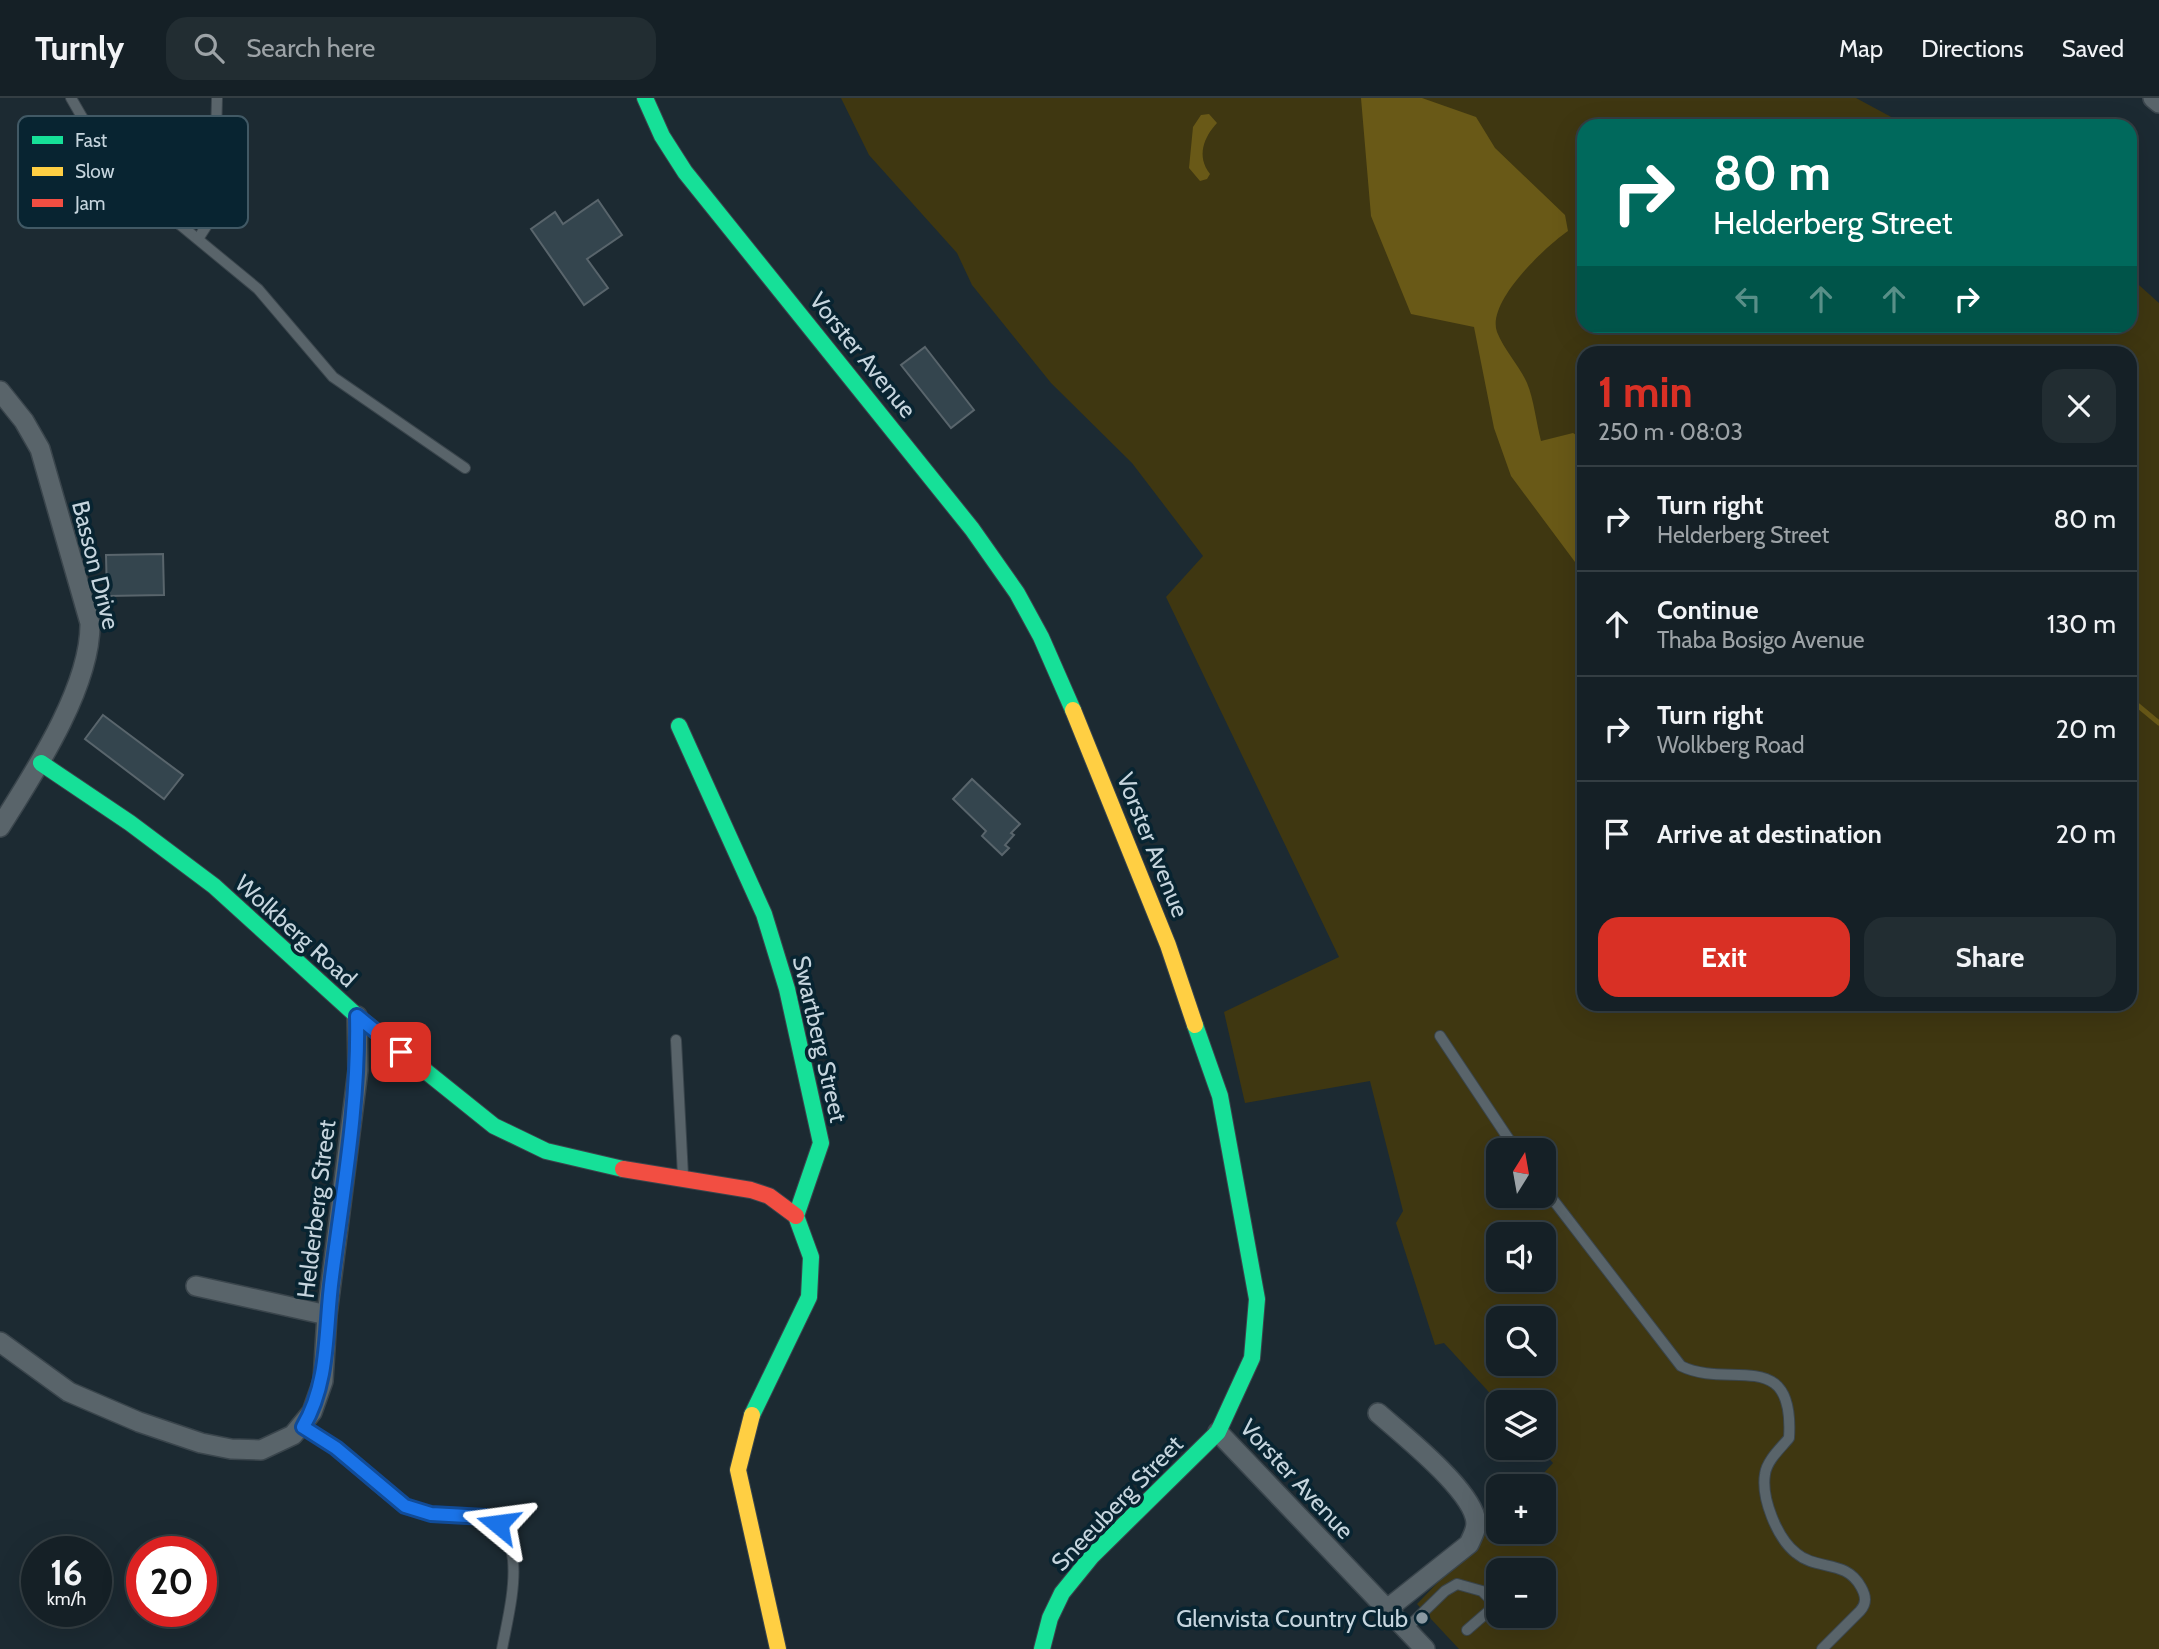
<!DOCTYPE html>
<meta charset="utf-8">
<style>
:root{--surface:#152026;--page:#222d32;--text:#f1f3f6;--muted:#9da3a7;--line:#343e43;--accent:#d93025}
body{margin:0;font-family:Cabin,sans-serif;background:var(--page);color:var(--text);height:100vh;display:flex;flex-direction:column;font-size:26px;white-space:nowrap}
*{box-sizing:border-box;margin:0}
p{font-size:23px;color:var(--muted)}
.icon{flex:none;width:38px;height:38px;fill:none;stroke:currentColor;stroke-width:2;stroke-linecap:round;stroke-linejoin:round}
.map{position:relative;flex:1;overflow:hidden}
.side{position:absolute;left:1577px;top:248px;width:560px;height:665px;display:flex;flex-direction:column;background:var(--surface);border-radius:21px;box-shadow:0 7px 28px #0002,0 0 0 2px var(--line)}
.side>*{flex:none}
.banner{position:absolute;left:1577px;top:21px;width:560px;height:214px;border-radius:21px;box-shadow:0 7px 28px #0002,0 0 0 2px var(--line);background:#00695c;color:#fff;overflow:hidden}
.needle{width:46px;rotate:11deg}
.buttons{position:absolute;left:1486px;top:1040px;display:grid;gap:14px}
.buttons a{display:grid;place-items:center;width:70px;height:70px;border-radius:14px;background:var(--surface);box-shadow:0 7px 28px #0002,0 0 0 2px var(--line);font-size:35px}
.speed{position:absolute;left:21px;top:1438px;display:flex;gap:14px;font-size:35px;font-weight:700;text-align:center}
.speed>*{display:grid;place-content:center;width:91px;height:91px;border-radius:50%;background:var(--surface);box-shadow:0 7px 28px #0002,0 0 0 2px var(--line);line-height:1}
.speed small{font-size:18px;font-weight:400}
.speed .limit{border:10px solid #d22;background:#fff;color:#111}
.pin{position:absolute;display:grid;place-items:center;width:60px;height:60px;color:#fff;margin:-30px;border-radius:14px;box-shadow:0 4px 10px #0006}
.me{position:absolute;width:77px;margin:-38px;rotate:286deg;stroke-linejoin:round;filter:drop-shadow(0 0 5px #0008)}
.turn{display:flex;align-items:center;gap:24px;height:147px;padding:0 21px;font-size:32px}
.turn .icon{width:91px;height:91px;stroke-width:2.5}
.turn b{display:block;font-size:49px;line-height:60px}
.lanes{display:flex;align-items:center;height:66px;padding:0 21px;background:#0003;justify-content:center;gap:35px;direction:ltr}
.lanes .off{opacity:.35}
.round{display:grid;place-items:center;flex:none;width:74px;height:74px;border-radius:21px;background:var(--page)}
.headline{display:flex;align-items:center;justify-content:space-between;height:119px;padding:0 21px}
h1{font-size:42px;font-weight:800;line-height:52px;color:var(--accent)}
.primary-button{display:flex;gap:14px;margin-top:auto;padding:14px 21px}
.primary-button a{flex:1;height:80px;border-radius:21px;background:var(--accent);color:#fff;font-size:28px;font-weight:800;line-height:80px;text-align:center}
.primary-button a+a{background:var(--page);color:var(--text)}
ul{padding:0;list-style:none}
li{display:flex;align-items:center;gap:21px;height:105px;padding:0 21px;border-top:2px solid var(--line)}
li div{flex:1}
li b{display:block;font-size:26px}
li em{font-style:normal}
header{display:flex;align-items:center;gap:42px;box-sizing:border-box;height:98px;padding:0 35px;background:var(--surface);border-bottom:2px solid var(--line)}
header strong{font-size:33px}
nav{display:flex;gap:38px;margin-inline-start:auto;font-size:24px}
.search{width:490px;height:63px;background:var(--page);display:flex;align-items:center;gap:18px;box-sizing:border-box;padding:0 24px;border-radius:21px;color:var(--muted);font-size:26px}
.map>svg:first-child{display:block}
.green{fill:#3f3711;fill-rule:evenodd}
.water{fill:#695917}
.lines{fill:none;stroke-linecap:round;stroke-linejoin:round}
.stream{stroke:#695917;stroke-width:5}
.building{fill:#34454e;stroke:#59656c;stroke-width:2}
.lane-casing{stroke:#3a454c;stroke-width:12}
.street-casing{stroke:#3a454c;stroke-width:22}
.fast-casing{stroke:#3a454c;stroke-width:18}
.slow-casing{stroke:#3a454c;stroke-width:18}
.jam-casing{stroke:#3a454c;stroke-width:18}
.lane{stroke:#59646a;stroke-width:10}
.street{stroke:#59646a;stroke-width:19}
.fast{stroke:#16e098;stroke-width:16}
.slow{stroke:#ffcf43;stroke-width:16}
.jam{stroke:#f24e42;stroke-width:16}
.route-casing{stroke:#114b97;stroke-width:18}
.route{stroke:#1a73e8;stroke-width:12}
.poi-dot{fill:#8a99a2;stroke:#082431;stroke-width:2.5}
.labels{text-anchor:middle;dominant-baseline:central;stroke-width:7;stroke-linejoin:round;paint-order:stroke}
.street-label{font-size:24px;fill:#c6d5de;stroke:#082431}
.poi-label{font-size:24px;fill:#c6d5de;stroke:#082431;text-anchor:end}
.key{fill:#082431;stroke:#415965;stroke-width:2}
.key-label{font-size:19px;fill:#c6d5de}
</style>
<header>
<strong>Turnly</strong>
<div class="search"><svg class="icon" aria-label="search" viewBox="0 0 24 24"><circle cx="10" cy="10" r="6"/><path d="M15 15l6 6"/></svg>Search here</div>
<nav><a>Map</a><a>Directions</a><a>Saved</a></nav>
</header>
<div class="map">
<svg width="2159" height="1551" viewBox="0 0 2159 1551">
<rect width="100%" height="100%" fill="#1c2a32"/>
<path class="green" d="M 841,0 L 1856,0 L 1908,28 L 1584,28 L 1584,228 L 2130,228 L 2130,179 L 2159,205 L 2159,1551 L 1459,1551 L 1417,1506 L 1498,1422 L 1498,1433 L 1544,1433 L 1544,1388 L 1532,1388 L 1553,1365 L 1539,1349 L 1544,1349 L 1544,1304 L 1498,1304 L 1444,1245 L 1435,1247 L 1396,1125 L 1403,1113 L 1370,983 L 1245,1005 L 1224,914 L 1339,859 L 1166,499 L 1203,458 L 1132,365 L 1051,285 L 972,187 L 957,155 L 869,57 ZM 1584,256 L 2130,256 L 2130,906 L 1584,906 ZM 1498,1052 L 1544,1052 L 1544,1097 L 1498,1097 ZM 1498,1136 L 1544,1136 L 1544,1181 L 1498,1181 ZM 1498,1220 L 1544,1220 L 1544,1265 L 1498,1265 ZM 1498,1472 L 1544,1472 L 1544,1517 L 1498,1517 Z"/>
<g class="water">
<path d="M 1361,0 L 1422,0 L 1476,19 L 1495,50 L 1565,117 L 1568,133 C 1546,148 1486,204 1497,234 C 1504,252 1519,267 1527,285 C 1534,302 1536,324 1541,343 L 1573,335 L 1584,342 L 1584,471 L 1575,464 L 1511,378 L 1494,330 L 1474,229 L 1411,216 L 1371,118 Z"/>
<path d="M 1209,16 L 1217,25 C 1204,39 1196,58 1210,76 L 1207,81 L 1200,83 L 1189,70 L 1193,29 L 1201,17 Z"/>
</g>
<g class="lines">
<polyline class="stream" points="2130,601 2159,625"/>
</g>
<g class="building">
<polygon points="598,102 622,137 587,161 608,190 584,207 531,131 555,114 563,126"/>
<polygon points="925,249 974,312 951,330 901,267"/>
<polygon points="163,456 164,497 107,498 106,457"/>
<polygon points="103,617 183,677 164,701 85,641"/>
<polygon points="972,681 1020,726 1011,735 1014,737 1005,747 1009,750 1002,757 982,738 986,733 953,701"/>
</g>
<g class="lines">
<defs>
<g id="lane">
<polyline points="71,0 93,38 138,92 258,191 333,279 465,370"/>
<polyline points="198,141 214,116 217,0"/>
<polyline points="1440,938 1516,1052"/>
<polyline points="676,942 683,1078"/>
<path d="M 1544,1090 L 1681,1268 C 1729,1292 1795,1247 1789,1340 C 1781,1350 1767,1362 1765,1376 C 1761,1400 1777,1440 1796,1455 C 1817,1473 1846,1461 1861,1489 C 1866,1498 1867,1505 1860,1513 L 1822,1551"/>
<path d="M 303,1329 C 314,1337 328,1344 338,1353 C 359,1371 380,1395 405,1408 C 427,1418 450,1413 474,1417 C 535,1425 509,1511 502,1551"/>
<polyline points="1406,1531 1445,1493 1457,1486 1482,1493 1496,1507"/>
<polyline points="1467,1532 1498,1505"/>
</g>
<g id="street">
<polyline points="2153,0 2159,5"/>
<path d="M 0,293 L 24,323 L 40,351 L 90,525 C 91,589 34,675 0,729"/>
<polyline points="196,1188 327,1217"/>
<polyline points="0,1244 69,1294 139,1324 201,1345 231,1351 261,1352 293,1337 312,1314 323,1283 327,1217 358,972 357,918"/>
<path d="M 1378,1315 C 1403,1337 1467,1388 1475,1419 C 1478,1429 1473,1437 1469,1446 L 1386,1512"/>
<polyline points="1218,1334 1425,1551"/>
</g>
<g id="fast">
<polyline points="645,0 662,38 685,74 972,431 1017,495 1041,539 1073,612"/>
<polyline points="679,628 764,816 787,891 821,1045 796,1118 811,1159 809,1199 752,1317"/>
<polyline points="41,665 130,725 214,788 357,918 494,1028 546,1053 623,1071"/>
<polyline points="1042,1551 1050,1520 1062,1495 1092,1458 1218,1334 1252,1260 1257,1201 1220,998 1195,927"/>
</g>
<g id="slow">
<polyline points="1073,612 1168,847 1195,927"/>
<polyline points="752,1317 738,1372 778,1551"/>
</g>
<polyline id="jam" points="623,1071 751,1092 769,1098 796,1118"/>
</defs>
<use href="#lane" class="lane-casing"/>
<use href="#street" class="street-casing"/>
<use href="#fast" class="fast-casing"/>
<use href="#slow" class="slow-casing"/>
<use href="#jam" class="jam-casing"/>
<use href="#lane" class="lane"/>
<use href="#street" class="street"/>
<use href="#fast" class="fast"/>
<use href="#slow" class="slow"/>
<use href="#jam" class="jam"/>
</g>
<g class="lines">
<defs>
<path id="route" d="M 401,954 L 357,918 C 359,1006 343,1092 332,1179 C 325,1230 330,1283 303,1329 L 336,1350 L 405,1408 L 431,1416 L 485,1419 L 498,1426"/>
</defs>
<use href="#route" class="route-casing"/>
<use href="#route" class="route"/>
</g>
<circle class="poi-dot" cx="1422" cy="1520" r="7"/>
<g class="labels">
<g class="street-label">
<text transform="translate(863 257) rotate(51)">Vorster Avenue</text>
<text transform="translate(96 467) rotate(76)">Basson Drive</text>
<text transform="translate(1153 747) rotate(68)">Vorster Avenue</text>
<text transform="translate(296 833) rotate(42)">Wolkberg Road</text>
<text transform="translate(820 941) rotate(77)">Swartberg Street</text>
<text transform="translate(316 1111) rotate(-83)">Helderberg Street</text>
<text transform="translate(1297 1381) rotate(47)">Vorster Avenue</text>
<text transform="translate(1117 1405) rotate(-46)">Sneeuberg Street</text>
</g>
<g class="poi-label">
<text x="1408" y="1520">Glenvista Country Club</text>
</g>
</g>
<rect x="18" y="18" width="230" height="112" rx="10" class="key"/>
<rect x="32" y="38" width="31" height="8" fill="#16e098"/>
<rect x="32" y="69" width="31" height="9" fill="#ffcf43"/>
<rect x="32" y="101" width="31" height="8" fill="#f24e42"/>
<g class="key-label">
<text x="75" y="49">Fast</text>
<text x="75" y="80">Slow</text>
<text x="75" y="112">Jam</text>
</g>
</svg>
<div class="buttons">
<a><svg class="needle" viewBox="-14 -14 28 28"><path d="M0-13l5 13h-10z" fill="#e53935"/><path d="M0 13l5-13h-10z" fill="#9da3a7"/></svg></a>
<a><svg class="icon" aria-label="sound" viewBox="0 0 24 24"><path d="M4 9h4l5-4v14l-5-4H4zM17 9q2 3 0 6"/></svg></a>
<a><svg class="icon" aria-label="search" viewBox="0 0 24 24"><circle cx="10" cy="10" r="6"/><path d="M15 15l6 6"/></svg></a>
<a><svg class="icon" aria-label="layers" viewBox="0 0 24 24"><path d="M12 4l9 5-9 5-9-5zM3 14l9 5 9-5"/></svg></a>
<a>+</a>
<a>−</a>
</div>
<div class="speed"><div>16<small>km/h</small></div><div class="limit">20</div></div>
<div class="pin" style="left:401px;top:954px;background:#d93025"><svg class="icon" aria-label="arrive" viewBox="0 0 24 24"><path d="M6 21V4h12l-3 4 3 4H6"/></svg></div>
<svg class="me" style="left:498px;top:1426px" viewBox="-20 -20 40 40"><path d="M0-17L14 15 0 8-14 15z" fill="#1a73e8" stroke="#fff" stroke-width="4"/></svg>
<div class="banner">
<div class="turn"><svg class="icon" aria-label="right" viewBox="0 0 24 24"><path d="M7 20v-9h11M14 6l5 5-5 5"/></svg><div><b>80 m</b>Helderberg Street</div></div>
<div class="lanes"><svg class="icon off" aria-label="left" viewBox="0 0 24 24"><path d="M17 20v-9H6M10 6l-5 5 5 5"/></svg><svg class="icon off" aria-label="ahead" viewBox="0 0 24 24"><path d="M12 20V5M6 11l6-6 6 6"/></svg><svg class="icon off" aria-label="ahead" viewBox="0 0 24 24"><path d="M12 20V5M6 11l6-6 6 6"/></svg><svg class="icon" aria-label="right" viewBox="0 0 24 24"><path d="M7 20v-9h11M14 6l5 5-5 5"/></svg></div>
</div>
<section class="side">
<div class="headline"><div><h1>1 min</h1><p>250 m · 08:03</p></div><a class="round"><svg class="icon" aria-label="close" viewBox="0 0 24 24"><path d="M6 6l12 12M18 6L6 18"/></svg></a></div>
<ul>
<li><svg class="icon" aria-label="right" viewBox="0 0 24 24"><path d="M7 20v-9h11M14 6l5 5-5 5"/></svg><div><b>Turn right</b><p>Helderberg Street</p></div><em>80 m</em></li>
<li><svg class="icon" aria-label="ahead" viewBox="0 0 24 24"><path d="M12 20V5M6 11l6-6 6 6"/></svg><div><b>Continue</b><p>Thaba Bosigo Avenue</p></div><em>130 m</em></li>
<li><svg class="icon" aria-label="right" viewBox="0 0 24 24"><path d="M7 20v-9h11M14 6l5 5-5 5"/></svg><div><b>Turn right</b><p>Wolkberg Road</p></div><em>20 m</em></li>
<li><svg class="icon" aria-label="arrive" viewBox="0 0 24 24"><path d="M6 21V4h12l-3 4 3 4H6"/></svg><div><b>Arrive at destination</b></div><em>20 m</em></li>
</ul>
<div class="primary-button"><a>Exit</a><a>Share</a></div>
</section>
</div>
